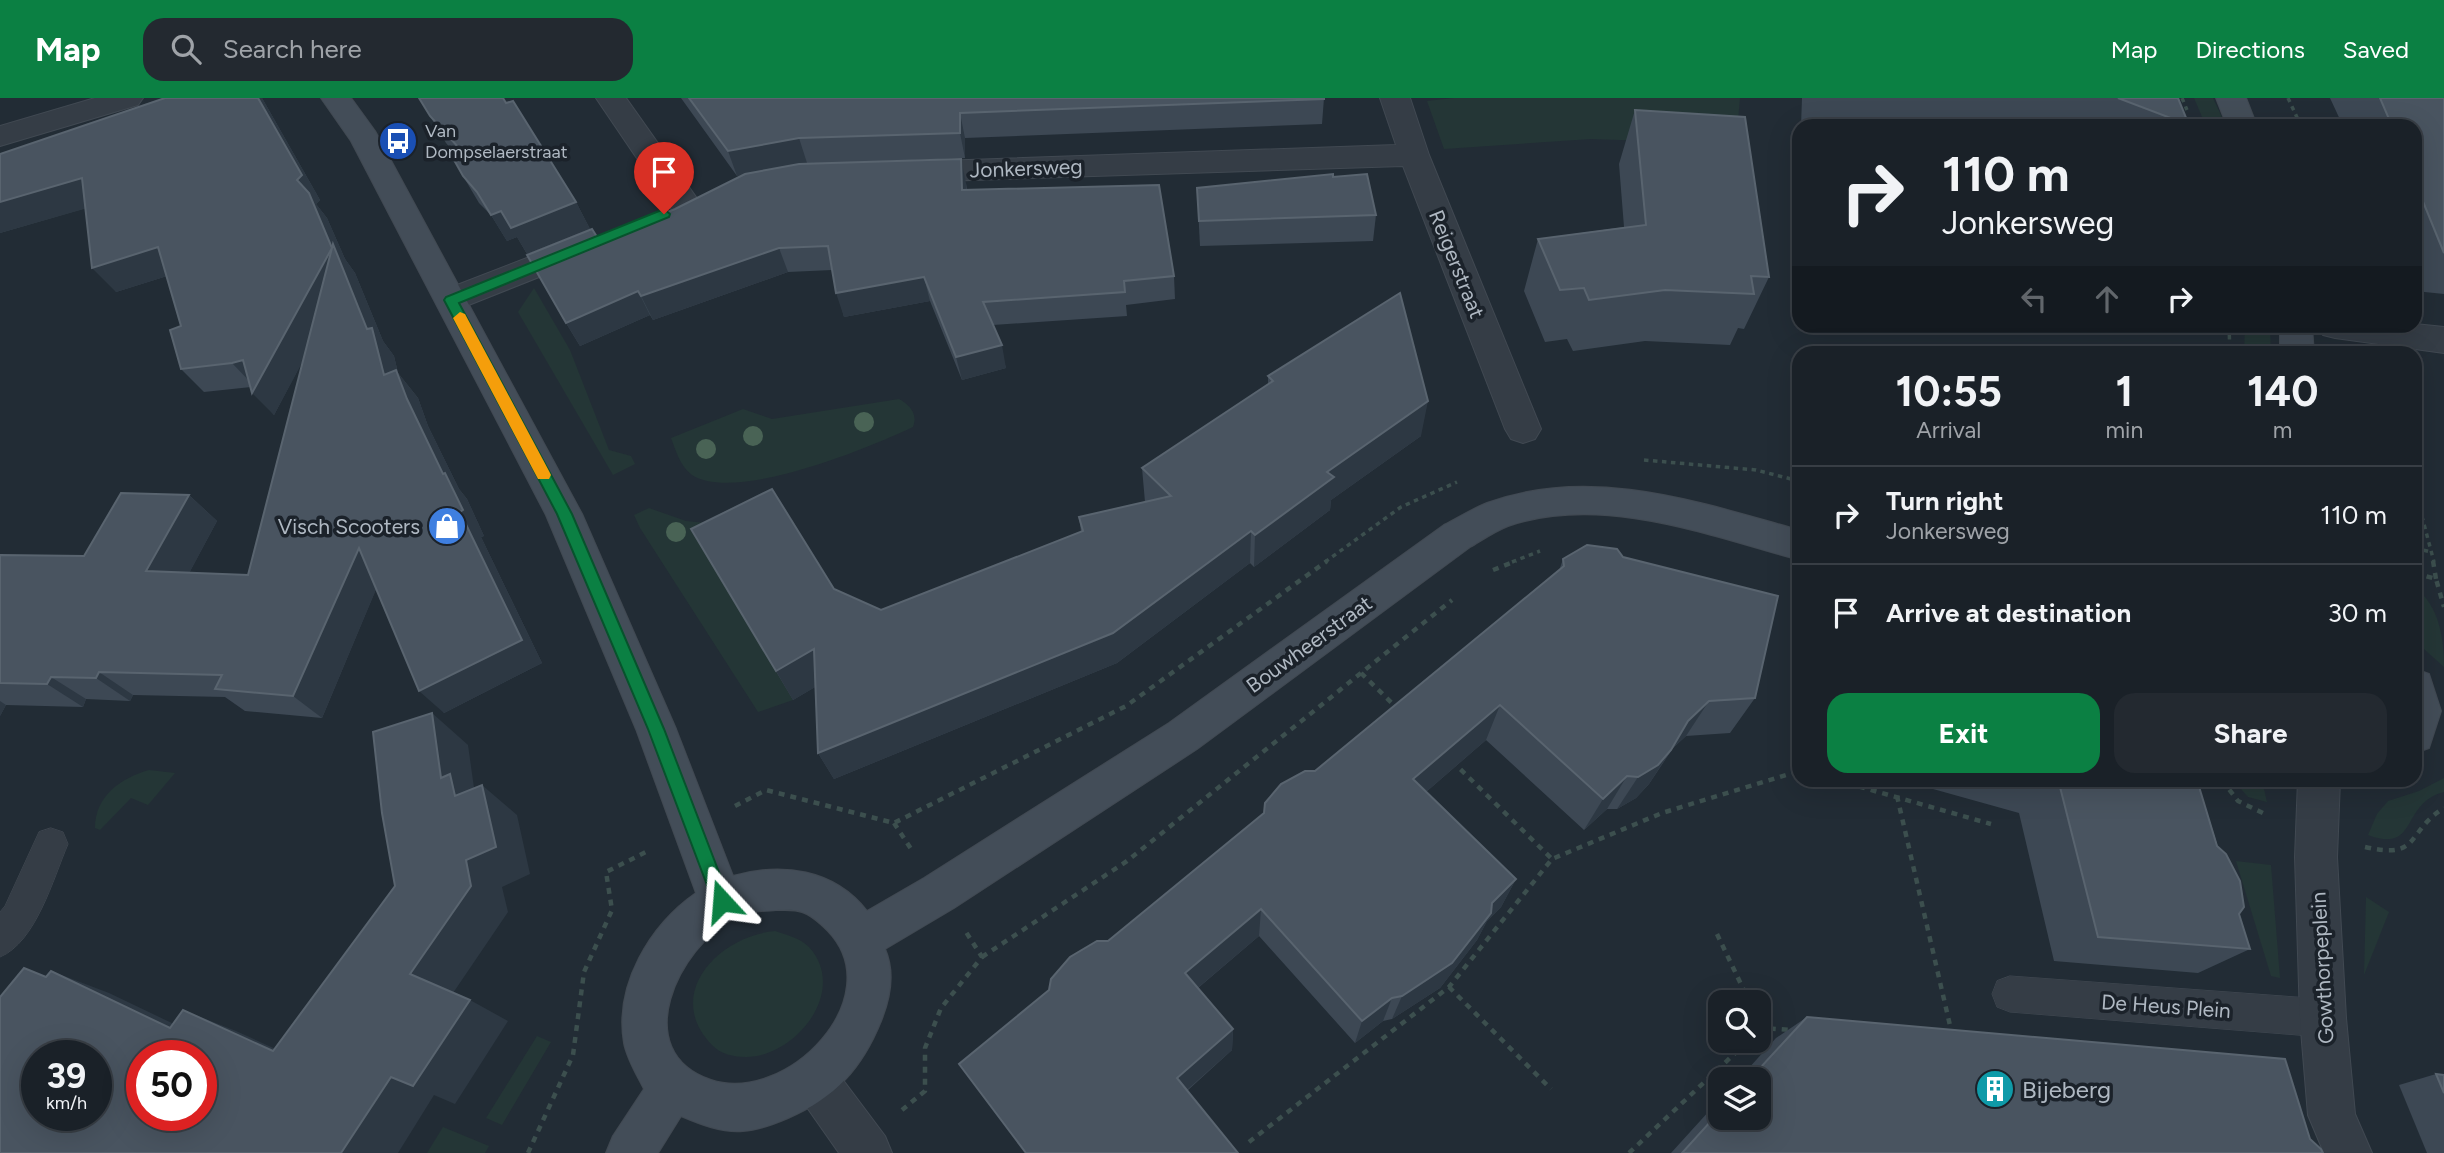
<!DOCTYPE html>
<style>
:root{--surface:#1a2128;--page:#232930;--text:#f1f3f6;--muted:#9fa3a8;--line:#383e45;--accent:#0b8043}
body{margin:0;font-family:Figtree,sans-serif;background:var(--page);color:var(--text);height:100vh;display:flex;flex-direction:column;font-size:26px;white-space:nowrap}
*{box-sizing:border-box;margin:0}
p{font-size:23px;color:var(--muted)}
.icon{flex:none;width:38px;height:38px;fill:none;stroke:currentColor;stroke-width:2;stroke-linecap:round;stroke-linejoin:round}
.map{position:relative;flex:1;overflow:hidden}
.drawer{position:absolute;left:1792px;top:248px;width:630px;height:441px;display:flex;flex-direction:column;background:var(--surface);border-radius:21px;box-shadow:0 7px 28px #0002,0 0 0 2px var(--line)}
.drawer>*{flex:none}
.top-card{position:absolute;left:1792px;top:21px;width:630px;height:214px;border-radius:21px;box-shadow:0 7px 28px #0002,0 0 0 2px var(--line);background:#1a2128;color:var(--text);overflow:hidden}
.tools{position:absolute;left:1708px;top:892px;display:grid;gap:14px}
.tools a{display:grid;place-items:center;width:63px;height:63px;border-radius:14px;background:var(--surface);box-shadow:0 7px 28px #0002,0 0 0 2px var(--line);font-size:35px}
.speed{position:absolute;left:21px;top:942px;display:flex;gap:14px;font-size:35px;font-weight:700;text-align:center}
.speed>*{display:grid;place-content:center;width:91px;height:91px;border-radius:50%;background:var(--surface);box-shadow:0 7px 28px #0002,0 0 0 2px var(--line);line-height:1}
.speed small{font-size:18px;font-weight:400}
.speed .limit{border:10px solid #d22;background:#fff;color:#111}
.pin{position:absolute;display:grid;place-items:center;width:60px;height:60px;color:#fff;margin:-72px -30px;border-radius:50% 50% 50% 0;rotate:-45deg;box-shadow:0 0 7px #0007}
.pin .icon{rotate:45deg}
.me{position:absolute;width:77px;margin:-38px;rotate:341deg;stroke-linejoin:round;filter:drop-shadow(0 0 5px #0008)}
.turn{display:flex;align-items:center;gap:24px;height:147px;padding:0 35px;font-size:32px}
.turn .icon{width:91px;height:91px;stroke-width:2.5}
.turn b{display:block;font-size:49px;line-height:60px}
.lanes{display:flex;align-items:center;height:66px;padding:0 35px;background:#0003;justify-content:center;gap:35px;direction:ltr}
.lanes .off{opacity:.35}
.eta{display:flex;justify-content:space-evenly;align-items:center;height:119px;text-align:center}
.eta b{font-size:42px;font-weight:700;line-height:49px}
.button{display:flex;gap:14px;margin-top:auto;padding:14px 35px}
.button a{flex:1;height:80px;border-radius:21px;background:var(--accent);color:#fff;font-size:28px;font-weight:700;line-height:80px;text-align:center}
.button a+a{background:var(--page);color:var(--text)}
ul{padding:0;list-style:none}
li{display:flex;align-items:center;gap:21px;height:98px;padding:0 35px;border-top:2px solid var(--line)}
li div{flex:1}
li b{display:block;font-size:26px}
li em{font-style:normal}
header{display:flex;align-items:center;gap:42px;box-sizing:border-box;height:98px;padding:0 35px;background:var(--accent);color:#fff}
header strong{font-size:33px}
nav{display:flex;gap:38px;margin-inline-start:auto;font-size:24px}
.search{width:490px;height:63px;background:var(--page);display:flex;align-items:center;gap:18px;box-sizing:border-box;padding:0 24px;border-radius:21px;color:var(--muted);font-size:26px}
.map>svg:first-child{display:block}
.green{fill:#243636}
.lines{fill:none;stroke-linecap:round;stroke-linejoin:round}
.lane-casing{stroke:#414952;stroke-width:1}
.street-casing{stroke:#414952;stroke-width:2}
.secondary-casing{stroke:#414952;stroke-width:2}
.path-far1{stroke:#3c4f4e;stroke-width:3.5;stroke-dasharray:4.5 4.5;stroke-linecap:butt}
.path{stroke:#3c4f4e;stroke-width:4.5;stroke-dasharray:6 6;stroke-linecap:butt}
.lane{fill:#353d46;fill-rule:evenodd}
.street{fill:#353d46;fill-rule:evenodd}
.secondary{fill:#434d58;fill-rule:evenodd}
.tree{fill:#496355}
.wall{fill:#3d4854}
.shaded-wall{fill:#2d3843}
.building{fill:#495460;stroke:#59646f;stroke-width:2;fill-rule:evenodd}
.route{fill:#0b8043;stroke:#07532c;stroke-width:2}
.slow{fill:#f59e0b}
.labels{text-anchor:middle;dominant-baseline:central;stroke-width:7;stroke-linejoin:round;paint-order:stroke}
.far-poi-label{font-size:18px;fill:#afb8c2;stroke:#1b222a;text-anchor:start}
.street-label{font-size:21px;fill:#afb8c2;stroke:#1b222a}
.poi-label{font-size:21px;fill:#afb8c2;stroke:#1b222a;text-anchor:end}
.near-poi-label{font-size:24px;fill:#afb8c2;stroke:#1b222a;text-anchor:start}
</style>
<header>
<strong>Map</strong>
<div class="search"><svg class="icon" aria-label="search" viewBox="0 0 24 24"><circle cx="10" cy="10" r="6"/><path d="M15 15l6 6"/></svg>Search here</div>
<nav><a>Map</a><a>Directions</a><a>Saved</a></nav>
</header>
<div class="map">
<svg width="2444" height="1055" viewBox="0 0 2444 1055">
<rect width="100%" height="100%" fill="#222c35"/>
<g class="green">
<polygon points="1454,0 1740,0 1736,46 1591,41 1444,51 1427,3"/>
<polygon points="2194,0 2213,0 2226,28 2206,28"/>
<polygon points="534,190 570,252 609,352 631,358 635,366 613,377 518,214"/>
<polygon points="2245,228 2270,230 2271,255 2244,255"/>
<path d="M 899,301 C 910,307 918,316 913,329 C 869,350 735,405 692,377 C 680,368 676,353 671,340 L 743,311 L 772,321 Z"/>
<polygon points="649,410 686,423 717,426 708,453 793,602 758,614 640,430 634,417"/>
<path d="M 2415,489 C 2439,508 2444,540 2444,569 L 2415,543 Z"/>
<path d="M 149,672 L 175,675 L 148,707 L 131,700 L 100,732 L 95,730 C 95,698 121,680 149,672 Z"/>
<path d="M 2444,680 L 2444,694 C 2400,705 2419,756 2368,737 L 2377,716 L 2388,703 L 2419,693 Z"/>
<polygon points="2234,683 2262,683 2267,704 2248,699"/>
<polygon points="2236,763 2271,767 2280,880 2271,878"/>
<polygon points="2366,799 2389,814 2364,877"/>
<path d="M 775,833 C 787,837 800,840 809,849 C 849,893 795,959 746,959 C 734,959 720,956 712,947 C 663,897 718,838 775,833 Z"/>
<polygon points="537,938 551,944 502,1027 486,1020"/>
<polygon points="443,1029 489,1048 485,1055 427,1055"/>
</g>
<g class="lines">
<defs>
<g id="lane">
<path d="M 51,730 L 63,734 L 68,746 C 53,781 36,844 0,859 L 0,814 L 5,808 L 39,734 Z"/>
<polygon points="2010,878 2323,901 2336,907 2342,920 2336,933 2323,939 2010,914 1997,909 1992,896 1997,883"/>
</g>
<g id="street">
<polygon points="95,0 143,0 138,7 0,48 0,28"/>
<polygon points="596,0 626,0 696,99 701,107 696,115 685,118 674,115"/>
<polygon points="1380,0 1410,0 1429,57 1541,331 1535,341 1523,345 1511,341 1505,331 1403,68 912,84 901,81 897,74 901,67 912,64 1396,47"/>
<polygon points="581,139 592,142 597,150 592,158 451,214 439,210 435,202 439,194"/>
<polygon points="2415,226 2444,229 2444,255 2335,240 2323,237 2318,228"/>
<polygon points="2298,682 2340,682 2337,759 2346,920 2355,1016 2372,1055 2324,1055 2308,1017 2300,920 2295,759"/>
<polygon points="815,959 831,966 885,1038 892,1055 839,1055 799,998 792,982 799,966"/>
</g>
<g id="secondary">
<path d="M 321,0 L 351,0 L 375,33 L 582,416 L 676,631 L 733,778 C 782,764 834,771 867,813 L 924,780 L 1169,625 L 1444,427 C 1458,420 1472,411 1487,405 C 1591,367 1698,404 1799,432 L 1799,462 C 1709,437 1602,396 1508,428 C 1495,433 1482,442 1470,449 L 1197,651 L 954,810 L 885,851 C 895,874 890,901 881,923 C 862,970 835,1000 788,1020 C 774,1026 759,1032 743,1033 C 722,1035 700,1026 681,1018 L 658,1055 L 606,1055 L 613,1038 L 644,991 C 637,977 627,961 624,945 C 614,887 650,827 696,795 L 636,631 L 546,417 L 351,43 ZM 776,812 C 784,812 795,811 802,814 C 812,817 821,826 828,833 C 891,899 787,1007 711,982 C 627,953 679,849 734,820 C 746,813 763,813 776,812 Z"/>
<polygon points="2216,0 2246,0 2257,28 2227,28"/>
<polygon points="2280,228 2312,228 2314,256 2280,256"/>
<polygon points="2415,571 2429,576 2441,613 2429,650 2415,655"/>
</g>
</defs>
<use href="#lane" class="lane-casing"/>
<use href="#street" class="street-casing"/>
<use href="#secondary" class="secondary-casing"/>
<g class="path-far1">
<polyline points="2182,0 2187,12"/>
<polyline points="2288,0 2301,28"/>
<polyline points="2229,228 2230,256"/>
<polyline points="1644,362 1756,372 1799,383"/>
<polyline points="2415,392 2434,464"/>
<polyline points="2415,450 2431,454"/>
<polyline points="1325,464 1401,409 1457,384"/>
<polyline points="1512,464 1540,453"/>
</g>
<g class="path">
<polyline points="2433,463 2436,481"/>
<polyline points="1493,472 1516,463"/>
<polyline points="2415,475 2436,481 2444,509"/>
<polyline points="1361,575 1398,611"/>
<polyline points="1452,663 1552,761"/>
<polyline points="1797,673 1799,591"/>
<polyline points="1836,682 1991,726"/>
<polyline points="2222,682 2238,703 2267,717"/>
<polyline points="1897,698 1952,936"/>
<polyline points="735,708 766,692 894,725 1126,608 1327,463"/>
<polyline points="894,725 913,754"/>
<path d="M 2365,749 C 2422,762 2405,734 2444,710"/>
<polyline points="1717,836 1750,905"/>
<polyline points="982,859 1127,763 1452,502"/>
<polyline points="1449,889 1551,991"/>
<polyline points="1759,922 1762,930"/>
<polyline points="1759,933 1762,930 1791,932"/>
<polyline points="902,1012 925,993 925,950 941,910 982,859 966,834"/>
<polyline points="1249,1044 1449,889 1552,761 1662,715 1799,673"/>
<polyline points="528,1055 573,957 584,874 612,812 606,774 650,752"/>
<polyline points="1629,1055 1748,943"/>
</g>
<use href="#lane" class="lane"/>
<use href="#street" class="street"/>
<use href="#secondary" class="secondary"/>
</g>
<g class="tree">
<circle cx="864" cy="324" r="10"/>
<circle cx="753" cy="338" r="10"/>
<circle cx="706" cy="351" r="10"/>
<circle cx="676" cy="434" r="10"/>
</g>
<g class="wall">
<polygon points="165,0 262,0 320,102 316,106 327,120 345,161 355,175 383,243 394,258 398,275 418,300 428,328 459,391 467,401 484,438 481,439 542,565 444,615 376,491 322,620 245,613 225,599 133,597 130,603 86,601 83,609 6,607 0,618 0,457 84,458 189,397 217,423 189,475 248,477 303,262 274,317 251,289 204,294 181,271 181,228 167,178 116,194 86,110 0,135 0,56"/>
<polygon points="681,0 1324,0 1322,26 965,40 965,60 805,66 966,85 967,92 1174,178 1175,201 1126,207 1127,218 993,227 1006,270 962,282 930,203 844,219 832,172 788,174 653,222 650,217 580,248 566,225 599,142 675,111 744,76 737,78"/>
<polygon points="1802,0 2178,0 2189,27 2188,28 1801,28"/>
<polygon points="2330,0 2444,0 2444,196 2415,193 2415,28 2343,28"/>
<polygon points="1635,12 1769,179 1744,231 1738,230 1730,247 1645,243 1573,253 1567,241 1545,244 1524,193 1538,141 1624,129 1619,66"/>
<polygon points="430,18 576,104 590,131 527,156 517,139 507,143 491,117 479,105 463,78 452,52 446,45"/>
<polygon points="1333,79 1376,117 1373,143 1200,148 1197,90"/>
<polygon points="1268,278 1421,338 1331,402 1330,412 1254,469 1250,465 1117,565 834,681 818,655 815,589 793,602 691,431 834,491 881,512 1081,434 1079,419 1145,404 1142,370 1268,287"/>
<polygon points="1623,459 1755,600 1730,635 1686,638 1673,650 1649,686 1636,700 1617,711 1607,711 1584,732 1486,642 1426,694 1516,781 1501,809 1487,823 1477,842 1440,890 1392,921 1383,923 1355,945 1259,838 1198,890 1233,931 1232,952 1187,993 1026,1055 1108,843 1559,473 1563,461"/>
<polygon points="1933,682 2197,682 2250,851 2198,875 2054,863 2019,715 1933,691"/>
<polygon points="1807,919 2310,1041 2323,1055 1671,1055 1720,1001 1720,1020 1759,982 1738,982 1776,940"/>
<polygon points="2436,976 2444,977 2444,1055 2427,1055 2399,987"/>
</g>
<g class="shaded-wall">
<polygon points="258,0 262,0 320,102 316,106 327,120 345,161 355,175 383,243 394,258 398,275 418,300 428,328 459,391 467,401 484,438 481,439 542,565 444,615 419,593 460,414 443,376 384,277 347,181 274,317 252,295 254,288 232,265 297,82"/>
<polygon points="960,15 965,40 965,60 960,35"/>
<polygon points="799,40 807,65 737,78 728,53"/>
<polygon points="961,61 966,85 967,117 962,92"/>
<polygon points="82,80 105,105 0,135 0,104"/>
<polygon points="576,104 590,131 527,156 517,139 507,143 491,117 501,113"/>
<polygon points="158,149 180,174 116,194 92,170"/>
<polygon points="779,150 788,174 653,222 641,198"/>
<polygon points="924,179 930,203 844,219 836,195"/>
<polygon points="638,193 650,217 580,248 566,225"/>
<polygon points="1002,247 1006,270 962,282 956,259"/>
<polygon points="1428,303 1421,338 1331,402 1330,412 1254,469 1255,437 1327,374"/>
<polygon points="189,397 217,423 177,498 146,473"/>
<polygon points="1251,433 1250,465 1117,565 834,681 818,655"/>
<polygon points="359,450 383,475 322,620 293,598"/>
<polygon points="814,551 829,581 793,602 776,573"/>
<polygon points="99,574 133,597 130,603 96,580"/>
<polygon points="51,579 86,601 83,609 47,586"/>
<polygon points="0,603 6,607 0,618"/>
<polygon points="1709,603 1686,638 1665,657 1688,623"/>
<polygon points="1500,607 1486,642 1404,713 1413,681"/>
<polygon points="432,615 468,647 475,697 455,698 441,680"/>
<polygon points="1671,652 1649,686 1636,700 1617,711 1638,679"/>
<polygon points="1627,678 1607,711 1584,732 1603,701"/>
<polygon points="482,687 517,717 530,776 502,789 508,814 451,898 410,876 466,762"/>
<polygon points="1516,781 1501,809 1487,823 1477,842 1440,890 1392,921 1402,898"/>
<polygon points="1261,811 1259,838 1187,899 1185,875"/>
<polygon points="51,873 109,895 224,950 170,930"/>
<polygon points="1392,900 1383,923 1355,945 1362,923"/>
<polygon points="470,902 508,923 455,1006 434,997 398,1055 341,1055 391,979"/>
<polygon points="183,912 236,933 322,972 273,953"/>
<polygon points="1233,931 1232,952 1179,999 1177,980"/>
</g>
<g class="building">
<polygon points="165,0 258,0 302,77 297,82 309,95 332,150 252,295 243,262 232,265 181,271 170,232 181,228 158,149 92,170 82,80 0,104 0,56"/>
<polygon points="419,0 503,0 506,5 513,3 576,104 511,130 501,113 491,117 477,94 463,78 449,53 459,50 430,18"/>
<polygon points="689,0 1324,0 1324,1 960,15 960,35 799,40 728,53"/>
<polygon points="2118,0 2178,0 2189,27"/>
<polygon points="2380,0 2444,0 2444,155 2415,84 2415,28 2392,28"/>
<polygon points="1635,12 1745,19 1769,179 1751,178 1754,196 1665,192 1589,202 1584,190 1560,192 1538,141 1646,127"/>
<polygon points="961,61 962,92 1159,87 1174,178 1124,183 1125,194 983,204 1002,247 956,259 924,179 836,195 828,148 779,150 641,198 638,193 566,225 527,157 592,131 599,142 675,111 745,76 799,66"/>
<polygon points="1333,76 1333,79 1367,76 1376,117 1199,123 1197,90"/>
<polygon points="333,146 367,231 372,230 384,277 396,272 407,301 443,376 445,375 463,412 460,414 522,542 419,593 359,450 293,598 215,591 222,577 99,574 96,580 51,579 47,586 0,585 0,457 84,458 121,395 189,397 146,473 248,477"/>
<polygon points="1400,195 1428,303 1327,374 1334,379 1255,437 1251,433 1113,535 818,655 814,551 776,573 691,431 772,391 834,491 881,512 1083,433 1079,419 1171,398 1142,370 1273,283 1268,278"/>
<polygon points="1587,447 1617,451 1623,459 1778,498 1755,600 1709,603 1688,623 1671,652 1658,667 1638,679 1627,678 1603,701 1500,607 1413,681 1516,781 1492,805 1491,815 1452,865 1402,898 1392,900 1362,923 1261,811 1185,875 1233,931 1177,980 1238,1055 1026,1055 959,966 1049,892 1051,881 1070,859 1097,843 1108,843 1264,715 1265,705 1281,686 1305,673 1315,673 1564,468 1563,461"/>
<path d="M 432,615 L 441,680 L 450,676 L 455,698 L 482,687 L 496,749 L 466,762 L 471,788 L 410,876 L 470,902 L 413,988 L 391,979 L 341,1055 L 0,1055 L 0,899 L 24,870 L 46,879 L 51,873 L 170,930 L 183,912 L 273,953 L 395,788 L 382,715 L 373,634 ZM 37,957 L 96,957 L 96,1017 L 37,1017 ZM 142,957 L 201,957 L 201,1017 L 142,1017 Z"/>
<polygon points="2051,682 2197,682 2217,748 2226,756 2240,783 2244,809 2239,816 2250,851 2098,839 2059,685"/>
<polygon points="1807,919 2285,961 2310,1041 2321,1051 2323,1055 1682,1055 1720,1013 1720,1020 1759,1020 1759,982 1749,982"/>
<polygon points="2436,976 2444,977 2444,995"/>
</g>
<polygon class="route" points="664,111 670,116 669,119 459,205 572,416 664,631 730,803 728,810 722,812 715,810 713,803 648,631 557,416 444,202 446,199"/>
<polygon class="slow" points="460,214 465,216 549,373 551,377 549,381 538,381 453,220"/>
<defs>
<symbol id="bus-disc" viewBox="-11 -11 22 22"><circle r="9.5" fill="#1a4fb4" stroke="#1b222a"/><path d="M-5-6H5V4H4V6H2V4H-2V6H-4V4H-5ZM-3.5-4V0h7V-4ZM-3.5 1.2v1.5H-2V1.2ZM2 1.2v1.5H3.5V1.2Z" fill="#fff"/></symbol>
<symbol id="shop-disc" viewBox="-11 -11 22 22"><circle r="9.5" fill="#3f7fe0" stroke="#1b222a"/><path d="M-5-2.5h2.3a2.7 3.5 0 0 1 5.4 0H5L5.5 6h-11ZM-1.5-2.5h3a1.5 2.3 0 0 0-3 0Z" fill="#fff"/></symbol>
<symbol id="building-disc" viewBox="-11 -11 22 22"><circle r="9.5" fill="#0f9aa8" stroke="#1b222a"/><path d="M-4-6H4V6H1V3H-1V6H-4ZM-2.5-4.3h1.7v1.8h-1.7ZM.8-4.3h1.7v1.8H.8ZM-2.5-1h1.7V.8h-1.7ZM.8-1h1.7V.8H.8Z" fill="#fff"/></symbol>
</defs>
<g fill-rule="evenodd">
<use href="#bus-disc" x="376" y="21" width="44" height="44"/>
<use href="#shop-disc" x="425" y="406" width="44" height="44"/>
<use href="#building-disc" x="1973" y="969" width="44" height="44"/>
</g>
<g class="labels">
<g class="far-poi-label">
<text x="425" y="33">Van<tspan x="425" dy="21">Dompselaerstraat</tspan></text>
</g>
<g class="street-label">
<text transform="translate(1026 70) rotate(-2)">Jonkersweg</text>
<text transform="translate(1457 166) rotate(68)">Reigerstraat</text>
<text transform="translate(1309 546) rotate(-36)">Bouwheerstraat</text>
<text transform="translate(2322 870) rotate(-93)">Gowthorpeplein</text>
<text transform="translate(2166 908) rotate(4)">De Heus Plein</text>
</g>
<g class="poi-label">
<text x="420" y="428">Visch Scooters</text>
</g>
<g class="near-poi-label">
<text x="2022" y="991">Bijeberg</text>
</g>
</g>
</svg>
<div class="tools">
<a><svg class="icon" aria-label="search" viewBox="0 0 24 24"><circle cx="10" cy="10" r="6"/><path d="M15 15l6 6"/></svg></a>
<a><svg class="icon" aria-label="layers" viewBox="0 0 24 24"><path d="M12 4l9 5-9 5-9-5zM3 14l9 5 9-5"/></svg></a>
</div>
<div class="speed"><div>39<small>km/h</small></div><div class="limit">50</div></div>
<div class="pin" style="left:664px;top:116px;background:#d93025"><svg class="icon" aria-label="arrive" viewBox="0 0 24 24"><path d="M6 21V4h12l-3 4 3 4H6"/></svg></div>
<svg class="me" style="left:722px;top:803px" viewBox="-20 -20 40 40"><path d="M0-17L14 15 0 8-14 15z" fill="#0b8043" stroke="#fff" stroke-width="4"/></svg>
<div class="top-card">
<div class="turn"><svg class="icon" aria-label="right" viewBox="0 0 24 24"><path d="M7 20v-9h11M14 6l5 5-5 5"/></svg><div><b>110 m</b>Jonkersweg</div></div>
<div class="lanes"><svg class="icon off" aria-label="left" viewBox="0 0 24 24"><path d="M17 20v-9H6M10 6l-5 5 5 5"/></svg><svg class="icon off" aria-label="ahead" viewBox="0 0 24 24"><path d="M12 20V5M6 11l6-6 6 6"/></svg><svg class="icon" aria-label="right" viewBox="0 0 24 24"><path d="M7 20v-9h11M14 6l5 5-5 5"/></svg></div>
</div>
<section class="drawer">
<div class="eta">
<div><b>10:55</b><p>Arrival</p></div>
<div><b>1</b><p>min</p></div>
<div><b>140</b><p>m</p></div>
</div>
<ul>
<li><svg class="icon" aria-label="right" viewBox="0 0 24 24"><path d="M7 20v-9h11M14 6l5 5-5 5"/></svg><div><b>Turn right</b><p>Jonkersweg</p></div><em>110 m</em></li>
<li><svg class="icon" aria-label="arrive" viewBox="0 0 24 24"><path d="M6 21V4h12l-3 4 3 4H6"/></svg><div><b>Arrive at destination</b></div><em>30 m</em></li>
</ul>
<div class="button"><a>Exit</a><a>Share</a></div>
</section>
</div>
